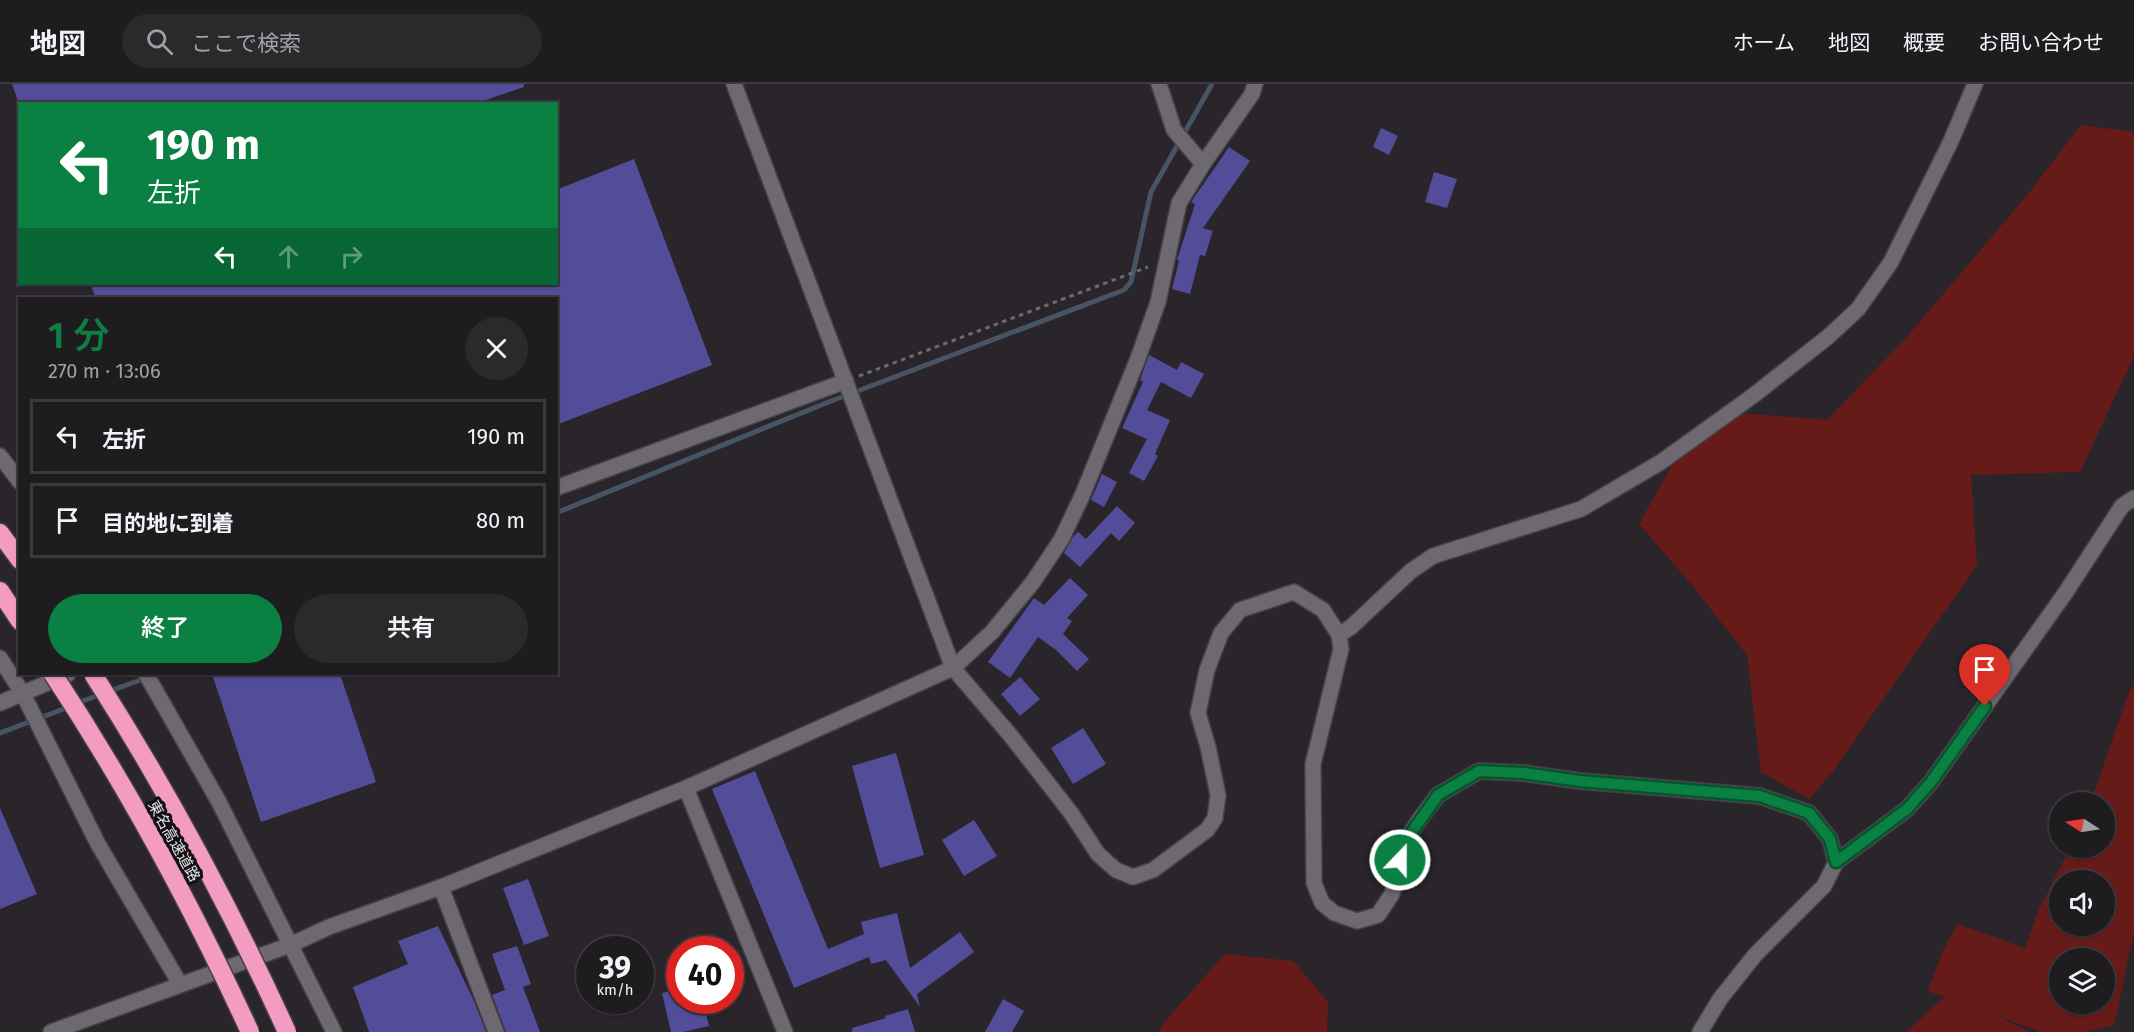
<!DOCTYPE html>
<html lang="ja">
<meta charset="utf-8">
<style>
:root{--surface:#1f1c20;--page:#2c292d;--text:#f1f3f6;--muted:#a1a1a5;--line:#3c3a3e;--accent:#0b8043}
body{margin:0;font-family:"Fira Sans","Noto Sans JP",sans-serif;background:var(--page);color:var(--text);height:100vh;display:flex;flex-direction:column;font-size:22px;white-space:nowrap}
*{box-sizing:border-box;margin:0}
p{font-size:20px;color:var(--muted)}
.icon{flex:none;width:33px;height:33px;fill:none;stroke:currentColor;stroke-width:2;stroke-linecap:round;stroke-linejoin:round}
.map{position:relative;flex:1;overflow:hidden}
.side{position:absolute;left:18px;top:213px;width:540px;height:378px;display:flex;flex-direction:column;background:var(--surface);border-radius:0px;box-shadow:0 2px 4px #0004,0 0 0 2px var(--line)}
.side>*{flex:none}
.hud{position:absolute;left:18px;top:18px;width:540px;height:183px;border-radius:0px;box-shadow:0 2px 4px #0004,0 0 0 2px var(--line);background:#0b8043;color:#fff;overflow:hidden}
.needle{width:39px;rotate:282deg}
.buttons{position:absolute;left:2049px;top:708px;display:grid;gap:12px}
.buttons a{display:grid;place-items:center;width:66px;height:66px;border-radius:50%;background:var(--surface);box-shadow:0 2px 4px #0004,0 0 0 2px var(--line);font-size:30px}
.speed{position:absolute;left:576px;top:852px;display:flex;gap:12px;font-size:30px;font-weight:700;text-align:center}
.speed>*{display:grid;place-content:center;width:78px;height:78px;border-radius:50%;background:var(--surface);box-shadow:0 2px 4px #0004,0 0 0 2px var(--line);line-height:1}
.speed small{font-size:15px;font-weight:400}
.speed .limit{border:9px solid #d22;background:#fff;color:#111}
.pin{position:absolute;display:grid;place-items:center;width:51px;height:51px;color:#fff;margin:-62px -26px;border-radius:50% 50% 50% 0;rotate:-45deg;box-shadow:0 0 6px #0007}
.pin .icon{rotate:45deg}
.me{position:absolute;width:66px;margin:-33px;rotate:22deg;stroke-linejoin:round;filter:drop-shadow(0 0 4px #0008)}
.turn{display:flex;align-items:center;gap:21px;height:126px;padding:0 30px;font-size:27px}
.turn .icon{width:78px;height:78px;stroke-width:2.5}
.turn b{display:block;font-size:42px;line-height:51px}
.lanes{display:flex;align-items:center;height:57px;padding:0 30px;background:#0003;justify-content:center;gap:30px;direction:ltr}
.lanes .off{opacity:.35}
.round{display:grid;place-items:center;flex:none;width:63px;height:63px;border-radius:32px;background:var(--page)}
.overview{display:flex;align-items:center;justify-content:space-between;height:102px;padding:0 30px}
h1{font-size:36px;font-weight:600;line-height:45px;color:var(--accent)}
.action{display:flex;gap:12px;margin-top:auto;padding:12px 30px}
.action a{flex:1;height:69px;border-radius:36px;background:var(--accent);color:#fff;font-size:24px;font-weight:600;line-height:69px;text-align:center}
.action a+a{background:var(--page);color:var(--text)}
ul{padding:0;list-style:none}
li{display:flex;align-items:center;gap:18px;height:75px;margin:0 12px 9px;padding:0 18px;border:3px solid var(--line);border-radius:0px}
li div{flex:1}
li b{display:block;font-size:22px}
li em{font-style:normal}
header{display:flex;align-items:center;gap:36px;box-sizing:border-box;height:84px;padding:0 30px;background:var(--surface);border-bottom:2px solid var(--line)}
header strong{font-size:28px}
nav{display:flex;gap:33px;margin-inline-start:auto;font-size:21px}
.search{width:420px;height:54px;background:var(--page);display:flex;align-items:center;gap:15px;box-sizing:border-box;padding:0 21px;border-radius:33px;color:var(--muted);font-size:22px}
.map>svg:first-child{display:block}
.green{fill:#671b19;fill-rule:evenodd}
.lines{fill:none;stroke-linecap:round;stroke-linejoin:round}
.stream{stroke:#475463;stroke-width:5}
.building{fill:#534c98}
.street-casing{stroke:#454146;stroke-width:18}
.secondary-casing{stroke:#454146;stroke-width:18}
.highway-casing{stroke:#454146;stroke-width:21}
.path{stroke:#6d696f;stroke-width:3;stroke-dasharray:4.5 4.5;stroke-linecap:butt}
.street{stroke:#6e6870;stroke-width:15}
.secondary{stroke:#6e6870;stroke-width:15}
.highway{stroke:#f39bc1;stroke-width:18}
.highway-bridge-casing{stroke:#454146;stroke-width:21;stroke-linecap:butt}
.highway-bridge{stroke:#f39bc1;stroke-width:18}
.route-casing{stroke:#07532c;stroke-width:15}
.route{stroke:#0b8043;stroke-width:10}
.labels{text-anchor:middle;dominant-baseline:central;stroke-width:6;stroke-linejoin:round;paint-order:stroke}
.street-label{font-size:15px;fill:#e7e4e8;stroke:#110f11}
</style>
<header>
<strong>地図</strong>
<div class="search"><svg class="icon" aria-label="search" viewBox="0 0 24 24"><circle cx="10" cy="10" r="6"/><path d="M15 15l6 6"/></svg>ここで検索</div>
<nav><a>ホーム</a><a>地図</a><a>概要</a><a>お問い合わせ</a></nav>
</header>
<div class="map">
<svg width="2134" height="948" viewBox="0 0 2134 948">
<rect width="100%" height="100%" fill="#29252b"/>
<g class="green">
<polygon points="2081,41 2134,48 2134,272 2080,388 1971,391 1977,481 1833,687 1809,715 1761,688 1747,571 1692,501 1639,440 1672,381 1714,349 1728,328 1827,336 1906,254 2028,110"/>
<path d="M 2134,601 L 2134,848 L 2114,941 L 2085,948 L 2041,948 L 1995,931 L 2030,948 L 1906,948 L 1944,913 L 1928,907 L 1943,866 L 1958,840 L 2025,864 L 2039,825 L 2070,764 L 2104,764 L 2104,718 L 2091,718 L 2130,605 ZM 2060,796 L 2104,796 L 2104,842 L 2060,842 ZM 2060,874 L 2104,874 L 2104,920 L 2060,920 Z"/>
<polygon points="1225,870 1293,877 1328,918 1327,948 1159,948 1165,937"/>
</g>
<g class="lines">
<g class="stream">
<polyline points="556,429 826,319 1124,206 1131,198 1151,108 1212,0"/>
<polyline points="77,619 157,590"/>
<polyline points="0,649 69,623"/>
</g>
</g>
<g class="building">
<polygon points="12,0 524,0 524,3 474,20 19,20"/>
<polygon points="1381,44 1398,52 1389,71 1373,63"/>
<polygon points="1229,63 1250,77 1203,144 1213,147 1205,172 1200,171 1190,210 1172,205 1179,177 1177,176 1195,120 1191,118"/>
<polygon points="634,75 712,281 556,341 556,214 96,214 90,200 556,200 556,106"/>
<polygon points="1434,88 1457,95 1447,124 1425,118"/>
<polygon points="1149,271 1177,286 1181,278 1204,290 1191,314 1161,298 1147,326 1170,336 1155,370 1158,372 1144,397 1129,389 1147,355 1122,344 1143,298 1140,296"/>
<polygon points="1102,390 1117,398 1104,423 1091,416"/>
<polygon points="1117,422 1135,439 1119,457 1111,449 1080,483 1064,469 1073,453 1078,448 1086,455"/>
<polygon points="1070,494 1088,511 1067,534 1072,537 1063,550 1089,575 1077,587 1056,566 1038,553 1010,594 988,578 1034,514 1044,521"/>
<polygon points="212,590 340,590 376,698 261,738"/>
<polygon points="1020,593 1040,615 1020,632 1001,610"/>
<polygon points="1083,644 1106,680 1073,700 1051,664"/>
<polygon points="896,669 924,771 880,784 852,682"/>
<polygon points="755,687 828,865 864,850 861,838 897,829 910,884 960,848 974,868 917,910 920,923 886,876 871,880 869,873 794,904 712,705"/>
<polygon points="0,724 37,810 0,825"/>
<polygon points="974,736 997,772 964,792 942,756"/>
<polygon points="528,795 549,852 524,861 503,804"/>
<polygon points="438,842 474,917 486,948 369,948 353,903 408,880 398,857"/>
<polygon points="517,862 531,900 523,903 540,948 506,948 492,911 505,906 492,870"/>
<polygon points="680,905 680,916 703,916 709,942 683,948 671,948 662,909"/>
<polygon points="1003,915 1024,927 1012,948 985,948"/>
<polygon points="908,925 915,948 852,948 852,944 886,934 885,932"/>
</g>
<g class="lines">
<defs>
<g id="street">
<polyline points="1159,0 1174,46 1203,80"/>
<polyline points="556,404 846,297"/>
<polyline points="1339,551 1351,543 1411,487 1433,472 1581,425 1661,378 1754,311 1829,252 1858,225 1891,178 1951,57 1975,0"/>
<polyline points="0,574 23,610 98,760 180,900"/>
<polyline points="0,619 68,590"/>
<polyline points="686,704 785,948"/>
<polyline points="1836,778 1907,725 1931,698 2066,508 2122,422 2134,414"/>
<polyline points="441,803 496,948"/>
</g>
<g id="secondary">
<polyline points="734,0 953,584 1011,652 1071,729 1098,770 1116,786 1133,793 1153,786 1207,746 1215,734 1218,711 1208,663 1198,629 1207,586 1221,549 1240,526 1294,508 1323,526 1339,551 1341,565 1313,680 1314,799 1322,819 1334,829 1357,837 1378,831 1392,810 1404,759 1420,735 1438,711 1479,687 1523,689 1580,697 1760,712 1809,729 1830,755 1836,778 1824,802 1755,871 1720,915 1700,948"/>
<polyline points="0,372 20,398"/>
<polyline points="146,590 219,718 334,948"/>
<polyline points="51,948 290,861 329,843 441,803 686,704 953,584 992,548 1033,498 1061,456 1082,412 1137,277 1158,218 1179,119 1203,80 1252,10 1255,0"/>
</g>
<g id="highway">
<polyline points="0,449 20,476"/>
<polyline points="0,507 20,537"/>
</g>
</defs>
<use href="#street" class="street-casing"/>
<use href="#secondary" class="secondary-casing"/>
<use href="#highway" class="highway-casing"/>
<polyline class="path" points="859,292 1148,183"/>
<use href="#street" class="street"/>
<use href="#secondary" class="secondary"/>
<use href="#highway" class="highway"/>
<defs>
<g id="highway-bridge">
<path d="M 53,590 C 128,704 193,824 250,948"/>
<path d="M 93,590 C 166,704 231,825 287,948"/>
</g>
</defs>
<use href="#highway-bridge" class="highway-bridge-casing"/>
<use href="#highway-bridge" class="highway-bridge"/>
</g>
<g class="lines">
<defs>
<polyline id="route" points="1400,776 1404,759 1438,711 1479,687 1523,689 1580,697 1760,712 1809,729 1830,755 1836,778 1907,725 1931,698 1985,622"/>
</defs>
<use href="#route" class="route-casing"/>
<use href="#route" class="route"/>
</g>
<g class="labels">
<g class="street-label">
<text transform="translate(174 757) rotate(61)">東名高速道路</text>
</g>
</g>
</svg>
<div class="buttons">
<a><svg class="needle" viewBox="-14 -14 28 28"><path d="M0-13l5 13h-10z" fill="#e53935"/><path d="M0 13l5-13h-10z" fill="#a1a1a5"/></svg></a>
<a><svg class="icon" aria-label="sound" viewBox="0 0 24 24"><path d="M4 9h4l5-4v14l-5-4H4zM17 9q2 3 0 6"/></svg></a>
<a><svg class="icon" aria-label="layers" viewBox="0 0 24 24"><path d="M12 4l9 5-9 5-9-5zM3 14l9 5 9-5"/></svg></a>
</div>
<div class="speed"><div>39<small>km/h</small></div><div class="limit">40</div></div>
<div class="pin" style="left:1985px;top:622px;background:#d93025"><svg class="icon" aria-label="arrive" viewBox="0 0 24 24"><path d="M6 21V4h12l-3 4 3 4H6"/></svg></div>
<svg class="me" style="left:1400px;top:776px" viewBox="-20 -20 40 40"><circle r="17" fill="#0b8043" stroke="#fff" stroke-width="3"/><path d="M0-11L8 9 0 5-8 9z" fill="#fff"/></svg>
<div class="hud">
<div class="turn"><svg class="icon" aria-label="left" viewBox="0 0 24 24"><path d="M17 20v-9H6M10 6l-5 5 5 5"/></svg><div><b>190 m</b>左折</div></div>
<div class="lanes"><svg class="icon" aria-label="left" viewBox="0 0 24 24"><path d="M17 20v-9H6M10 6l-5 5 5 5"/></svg><svg class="icon off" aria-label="ahead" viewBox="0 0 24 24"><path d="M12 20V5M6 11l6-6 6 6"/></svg><svg class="icon off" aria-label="right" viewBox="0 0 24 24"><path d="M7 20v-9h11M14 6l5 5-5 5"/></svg></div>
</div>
<section class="side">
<div class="overview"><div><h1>1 分</h1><p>270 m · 13:06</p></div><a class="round"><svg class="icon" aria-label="close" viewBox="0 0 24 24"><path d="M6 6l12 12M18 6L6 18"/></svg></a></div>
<ul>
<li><svg class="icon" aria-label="left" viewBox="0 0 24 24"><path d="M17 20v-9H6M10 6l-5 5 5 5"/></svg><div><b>左折</b></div><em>190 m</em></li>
<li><svg class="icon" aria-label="arrive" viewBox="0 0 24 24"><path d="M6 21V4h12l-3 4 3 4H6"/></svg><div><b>目的地に到着</b></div><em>80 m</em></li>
</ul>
<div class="action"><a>終了</a><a>共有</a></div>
</section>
</div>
